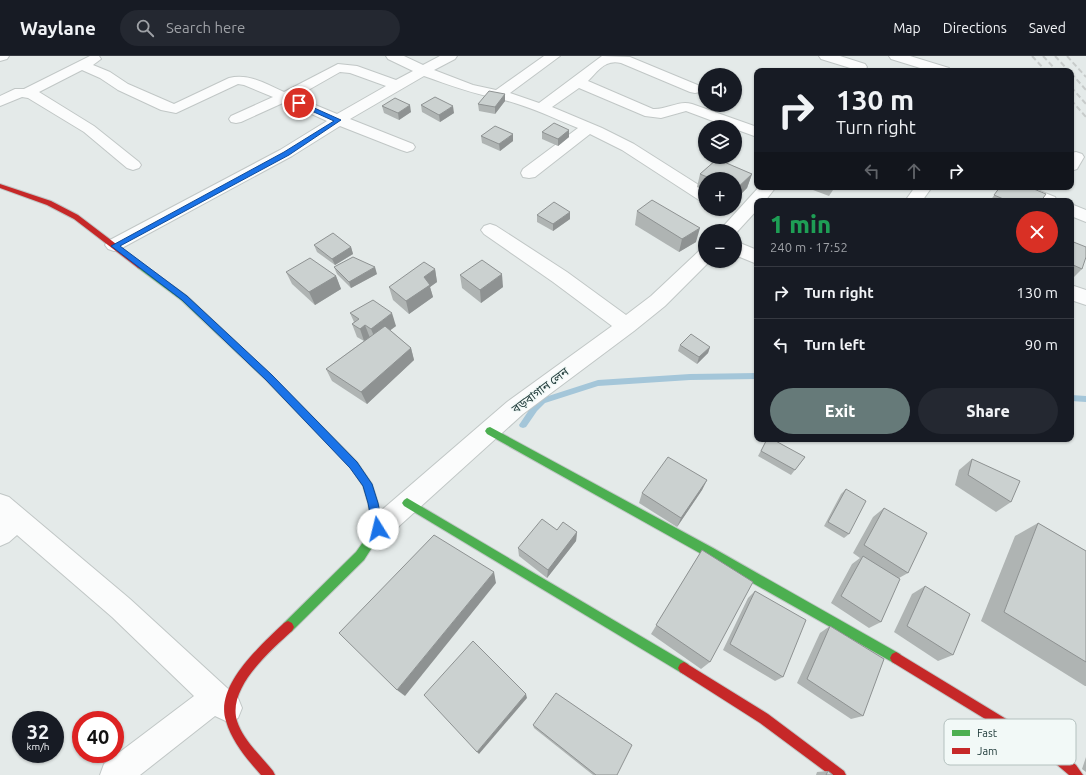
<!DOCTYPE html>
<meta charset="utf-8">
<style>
:root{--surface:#171b24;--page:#242831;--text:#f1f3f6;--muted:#9ea1a6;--line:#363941;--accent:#667a79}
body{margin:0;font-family:Ubuntu,"Noto Sans Bengali",sans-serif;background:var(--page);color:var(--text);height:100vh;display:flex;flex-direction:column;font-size:15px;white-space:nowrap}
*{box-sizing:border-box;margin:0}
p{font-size:13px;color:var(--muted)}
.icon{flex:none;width:22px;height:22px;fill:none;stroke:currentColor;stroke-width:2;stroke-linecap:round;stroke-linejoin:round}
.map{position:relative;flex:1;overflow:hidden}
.side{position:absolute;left:754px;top:142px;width:320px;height:244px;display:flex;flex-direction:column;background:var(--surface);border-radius:8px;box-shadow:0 1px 3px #0004}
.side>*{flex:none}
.guide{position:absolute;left:754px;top:12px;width:320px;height:122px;border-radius:8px;box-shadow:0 1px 3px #0004;background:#171b24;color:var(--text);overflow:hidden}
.controls{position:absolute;left:698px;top:12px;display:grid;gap:8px}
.controls a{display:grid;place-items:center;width:44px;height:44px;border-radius:50%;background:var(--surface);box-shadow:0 1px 3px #0004;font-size:20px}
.speed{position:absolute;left:12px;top:655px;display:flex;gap:8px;font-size:20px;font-weight:700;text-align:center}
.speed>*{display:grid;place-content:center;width:52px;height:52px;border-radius:50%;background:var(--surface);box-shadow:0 1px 3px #0004;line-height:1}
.speed small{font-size:10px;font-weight:400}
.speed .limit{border:6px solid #d22;background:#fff;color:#111}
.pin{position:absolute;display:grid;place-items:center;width:34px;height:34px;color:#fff;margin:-17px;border:2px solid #fff;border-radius:50%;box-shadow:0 1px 4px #0007}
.me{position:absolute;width:44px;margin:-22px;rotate:351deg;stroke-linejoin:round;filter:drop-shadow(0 0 3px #0008)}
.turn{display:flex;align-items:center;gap:14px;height:84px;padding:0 16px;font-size:18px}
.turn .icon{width:52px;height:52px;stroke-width:2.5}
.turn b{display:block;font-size:28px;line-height:34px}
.lanes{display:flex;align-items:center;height:38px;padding:0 16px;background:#0003;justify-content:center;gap:20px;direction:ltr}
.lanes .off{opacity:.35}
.round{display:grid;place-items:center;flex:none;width:42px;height:42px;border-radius:21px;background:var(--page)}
.head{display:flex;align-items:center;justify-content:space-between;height:68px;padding:0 16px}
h1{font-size:24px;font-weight:800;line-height:30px;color:#1e9e55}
.cta{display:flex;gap:8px;margin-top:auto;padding:8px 16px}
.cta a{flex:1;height:46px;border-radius:24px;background:var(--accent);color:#fff;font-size:16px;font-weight:800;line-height:46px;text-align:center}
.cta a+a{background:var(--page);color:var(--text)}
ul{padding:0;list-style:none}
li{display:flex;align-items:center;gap:12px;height:52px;padding:0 16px;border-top:1px solid var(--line)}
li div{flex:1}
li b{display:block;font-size:15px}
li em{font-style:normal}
header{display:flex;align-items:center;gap:24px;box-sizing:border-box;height:56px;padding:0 20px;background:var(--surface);border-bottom:1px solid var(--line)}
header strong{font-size:19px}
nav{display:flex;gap:22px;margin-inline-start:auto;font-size:14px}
.search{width:280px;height:36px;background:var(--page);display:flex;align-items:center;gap:10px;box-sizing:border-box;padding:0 14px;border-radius:22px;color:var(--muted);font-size:15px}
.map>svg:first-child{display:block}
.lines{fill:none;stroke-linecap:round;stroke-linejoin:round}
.stream{fill:#a4c6d9;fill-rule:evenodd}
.street-casing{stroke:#c1c7c6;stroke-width:2}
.fast-casing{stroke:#c0c7c6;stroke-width:2}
.jam-casing{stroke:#c0c7c6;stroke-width:2}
.street{fill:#fbfcfc;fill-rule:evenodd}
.fast{fill:#4caf50;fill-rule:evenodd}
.jam{fill:#c62828;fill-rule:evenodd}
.rail{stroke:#c7cbca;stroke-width:2;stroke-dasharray:5.5 3;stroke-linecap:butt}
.wall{fill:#afb4b3}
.shaded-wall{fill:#8e9292}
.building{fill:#cbd1d0;stroke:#8e9292}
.route{fill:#1a73e8;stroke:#114b97}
.labels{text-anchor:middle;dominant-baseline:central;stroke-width:3;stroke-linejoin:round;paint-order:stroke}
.street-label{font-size:12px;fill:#223d3c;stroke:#f2f9f7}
.key{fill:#f2f9f7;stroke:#b4c1bf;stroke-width:1}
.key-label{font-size:11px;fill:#223d3c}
</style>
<header>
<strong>Waylane</strong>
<div class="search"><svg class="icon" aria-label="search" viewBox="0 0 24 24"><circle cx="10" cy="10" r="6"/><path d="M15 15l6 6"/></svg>Search here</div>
<nav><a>Map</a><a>Directions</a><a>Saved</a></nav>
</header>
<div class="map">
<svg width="1086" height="719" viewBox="0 0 1086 719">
<rect width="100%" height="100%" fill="#e4eae9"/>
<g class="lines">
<g class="stream">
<polygon points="757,317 757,323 690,324 598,330 545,347 537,355 526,371 523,372 520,371 519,369 531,351 539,343 598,324 690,318"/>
<polygon points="1071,339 1086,340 1086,346 1071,345"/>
</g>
<defs>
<g id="street">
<polygon points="0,0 9,0 7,3 0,5"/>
<path d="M 90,0 L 99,0 L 101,3 L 93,9 L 110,16 L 128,28 L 174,48 L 229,22 C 249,17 266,28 284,36 L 338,8 L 357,10 L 396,24 L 413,15 L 388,3 L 386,0 L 404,0 L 423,9 L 440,0 L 457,0 L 455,3 L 434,14 L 473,29 L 496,34 L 544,0 L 560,0 L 510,37 L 539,47 L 602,0 L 630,1 L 700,30 L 702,33 L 700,36 L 695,37 L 690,36 L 621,7 C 605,3 598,15 588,25 L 653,53 C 667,54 678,44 692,48 L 757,71 L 757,81 L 735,73 L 735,71 L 729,71 L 686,55 L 661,62 L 645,60 L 579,32 L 552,51 L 602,72 L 634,88 L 705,133 L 705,145 L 699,144 L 622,94 L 590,78 L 535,121 L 529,122 L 523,121 L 521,117 L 523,113 L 578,72 C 553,62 527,49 500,43 C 474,38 449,29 424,20 L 350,63 L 413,88 L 415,91 L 413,94 L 407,96 L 401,94 L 340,70 L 292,100 L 120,193 L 114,195 L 108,193 L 105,189 L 108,185 L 280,94 L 327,65 L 285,46 L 241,66 L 236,67 L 231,66 L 229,63 L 231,60 L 273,41 L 244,29 L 238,28 L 176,57 L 161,54 L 118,34 L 100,22 L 82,14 L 39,36 L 94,70 L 139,106 L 141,109 L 139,112 L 133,114 L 127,112 L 84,76 L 28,42 L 22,41 L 0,50 L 0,40 L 15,33 L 24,33 ZM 340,16 L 350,17 L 386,30 L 337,58 L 296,41 Z"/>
<polygon points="819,0 840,0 865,8 867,11 865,14 860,15 821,3"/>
<polygon points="889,0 910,0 949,12 951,15 930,15 891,3"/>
<polygon points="1076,96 1082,98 1084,101 1077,113 1071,115 1071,97"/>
<polygon points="759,131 776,131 765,145 757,145 757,154 735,178 735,175 719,175"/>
<polygon points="915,131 932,131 922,145 905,145"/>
<polygon points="1007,131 1030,131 1055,141 1057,145 1034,145 1009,135"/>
<polygon points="1071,148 1086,154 1086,166 1071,160"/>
<polygon points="490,168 496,170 567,216 626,259 651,240 699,195 705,193 705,205 710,205 665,250 634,275 523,358 387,481 378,485 369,481 366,473 369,465 507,346 612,270 553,226 484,178 481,174 484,170"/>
<polygon points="735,185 757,194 757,208 735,199"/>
<polygon points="1071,229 1086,234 1086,249 1071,244"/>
<polygon points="0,438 9,441 130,543 238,642 242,652 238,662 228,666 215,660 140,719 100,719 104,708 194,640 112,561 17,479 9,486 0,490"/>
</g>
<g id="fast">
<polygon points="141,207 187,240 272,320 357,406 372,428 378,447 383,473 382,476 364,504 292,575 288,577 284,575 282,571 284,567 356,496 373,472 368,447 363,430 351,412 266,324 181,244 138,212 137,210"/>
<polygon points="490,371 713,492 900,598 902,602 900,606 896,608 892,606 705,500 487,378 485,375 487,372"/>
<polygon points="407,442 688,608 690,612 688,616 684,618 680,616 404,450 402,447 404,444"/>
</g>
<g id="jam">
<polygon points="0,128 51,145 78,159 145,210 141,213 138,212 74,163 47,149 0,132"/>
<path d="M 288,565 L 292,567 L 294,571 L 292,575 C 270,595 227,632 237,665 C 243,684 261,700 273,715 L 275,719 L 261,719 C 247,703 232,686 226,665 C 214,630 261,589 284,567 Z"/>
<polygon points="896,596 1057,694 1076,709 1083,719 1069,719 1049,702 892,606 890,602 892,598"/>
<polygon points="684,606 768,658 844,715 846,719 830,719 760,667 680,616 678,612 680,608"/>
</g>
</defs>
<use href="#street" class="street-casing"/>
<use href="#fast" class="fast-casing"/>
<use href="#jam" class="jam-casing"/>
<use href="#street" class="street"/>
<use href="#fast" class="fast"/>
<use href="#jam" class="jam"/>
<g class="rail">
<polyline points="1032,0 1046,15"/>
<polyline points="1043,0 1057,15"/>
<polyline points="1055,0 1069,15"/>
<polyline points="1067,0 1086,21"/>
<polyline points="1071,17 1086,34"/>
<polyline points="1071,31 1086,48"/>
<polyline points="1071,44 1086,61"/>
</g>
</g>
<g class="wall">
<polygon points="505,38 505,45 495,58 479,55 478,48"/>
<polygon points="421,49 454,57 440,66 422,56"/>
<polygon points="382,50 411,56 399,64 384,57"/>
<polygon points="569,74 569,81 558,90 542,83 542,76"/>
<polygon points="481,80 513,85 500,95 482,87"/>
<polygon points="717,103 752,118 747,132 735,144 735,123 705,123 705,135 697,131 700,118"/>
<polygon points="805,131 835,131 829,140"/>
<polygon points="1000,131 1041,145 990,145"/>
<polygon points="637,155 696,186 679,196 635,169"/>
<polygon points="537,159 570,163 553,175 537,166"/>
<polygon points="1071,185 1082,213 1071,224"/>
<polygon points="314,189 351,191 353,198 335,209 317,196"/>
<polygon points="334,211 377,218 351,232 337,218"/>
<polygon points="435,213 437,226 430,231 433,241 409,258 393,244 389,231"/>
<polygon points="286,216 336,220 341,233 315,249 292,228"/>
<polygon points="460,219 503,231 481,247 462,232"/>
<polygon points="350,257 396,270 390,274 411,292 414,304 367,348 332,325 326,313 364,285 357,281 352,268 354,266"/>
<polygon points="680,289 710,291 708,297 697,308 678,295"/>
<polygon points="767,383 805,401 791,419 758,400"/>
<polygon points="972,403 1011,446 996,456 955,429 959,414"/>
<polygon points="707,424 702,434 677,471 639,447 642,437"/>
<polygon points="846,433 849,478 844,482 824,470 841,438"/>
<polygon points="884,452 908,517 899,522 881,566 869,572 831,547 852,508 860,502 853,497 873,461"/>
<polygon points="1038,467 1086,495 1086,630 1085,630 981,565 1015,480"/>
<polygon points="557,474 577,476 576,485 547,522 519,500 518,492"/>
<polygon points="702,494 710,606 701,613 651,578"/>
<polygon points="925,530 953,599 938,605 894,576 912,538"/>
<polygon points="755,535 783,621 775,625 723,594 748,542"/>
<polygon points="830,570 863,660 851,663 797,627 820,577"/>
<polygon points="533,669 617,719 593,719 534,672"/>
<polygon points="1086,701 1086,716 1082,713"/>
<polygon points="828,715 833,719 816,719 817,716"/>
</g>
<g class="shaded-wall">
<polygon points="505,38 505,45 495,58 495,51"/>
<polygon points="410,49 411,56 399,64 398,57"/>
<polygon points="453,50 454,57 440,66 439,59"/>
<polygon points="569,74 569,81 558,90 558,83"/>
<polygon points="513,78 513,85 500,95 499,88"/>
<polygon points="752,118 747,132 735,144 735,134"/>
<polygon points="570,156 570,163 553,175 553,168"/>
<polygon points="700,172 696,186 679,196 682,183"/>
<polygon points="351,191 353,198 335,209 332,203"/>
<polygon points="375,211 377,218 351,232 349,226"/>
<polygon points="435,213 437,226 430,231 433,241 409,258 406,245 424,221"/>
<polygon points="502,218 503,231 481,247 480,234"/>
<polygon points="336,220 341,233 315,249 309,236"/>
<polygon points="392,257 396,270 376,285 371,273"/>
<polygon points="365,269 370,282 364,285 360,273"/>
<polygon points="710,291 708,297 697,308 699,301"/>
<polygon points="411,292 414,304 367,348 361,336"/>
<polygon points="707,424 702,434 677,471 681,462"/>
<polygon points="577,476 576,485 547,522 548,514"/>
<polygon points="494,516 496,527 405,640 397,634"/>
<polygon points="526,638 527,642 479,698 477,696"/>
</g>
<g class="building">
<polygon points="489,35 505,38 495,51 478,48"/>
<polygon points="435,41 453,50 439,59 421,49"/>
<polygon points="395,42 410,49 398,57 382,50"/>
<polygon points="554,67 569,74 558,83 542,76"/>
<polygon points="495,70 513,78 499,88 481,80"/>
<polygon points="717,103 752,118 735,134 735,123 712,123 700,118"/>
<polygon points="1000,131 1029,131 1046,138 1041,145 1008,145 994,139"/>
<polygon points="652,144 700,172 682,183 637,155"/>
<polygon points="554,146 570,156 553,168 537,159"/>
<polygon points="333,177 351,191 332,203 314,189"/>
<polygon points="1071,185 1086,191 1086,201 1082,213 1071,208"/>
<polygon points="353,201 375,211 349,226 334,211"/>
<polygon points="310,202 336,220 309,236 286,216"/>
<polygon points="482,204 502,218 480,234 460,219"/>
<polygon points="424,206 435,213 424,221 430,229 406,245 389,231"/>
<polygon points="373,244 392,257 371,273 365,269 360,273 352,268 359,263 350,257"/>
<polygon points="385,270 411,292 361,336 326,313"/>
<polygon points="691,278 710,291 699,301 680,289"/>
<polygon points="767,383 772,383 805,401 795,414 761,395"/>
<polygon points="668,401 707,424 681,462 642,437"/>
<polygon points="972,403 1020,425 1011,446 968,419"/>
<polygon points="846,433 866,445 849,478 828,466"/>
<polygon points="884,452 927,477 908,517 864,489"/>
<polygon points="542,463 557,474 563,466 577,476 548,514 518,492"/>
<polygon points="1038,467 1086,495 1086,606 1004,556"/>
<polygon points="434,479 494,516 397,634 339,577"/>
<polygon points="702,494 753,526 710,606 656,569"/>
<polygon points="863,500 900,523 881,566 841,540"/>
<polygon points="925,530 970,558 953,599 907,570"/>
<polygon points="755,535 806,564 783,621 730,588"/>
<polygon points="830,570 884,603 863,660 807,623"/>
<polygon points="473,585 526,638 477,696 424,639"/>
<polygon points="556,637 632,689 617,719 596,719 533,669"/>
<polygon points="828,715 833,719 826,719"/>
</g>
<polygon class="route" points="296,46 301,46 341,64 289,99 120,190 187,240 272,319 357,406 372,428 378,447 383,473 381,476 378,478 374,476 373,473 368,447 363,430 350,412 266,324 182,244 111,190 284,96 334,65 296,48"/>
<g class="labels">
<g class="street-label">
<text transform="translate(540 334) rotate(-37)">বড়বাগান লেন</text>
</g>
</g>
<rect x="944" y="663" width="132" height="46" rx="6" class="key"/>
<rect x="952" y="674" width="18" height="6" fill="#4caf50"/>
<rect x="952" y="692" width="18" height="6" fill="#c62828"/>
<g class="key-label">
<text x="977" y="681">Fast</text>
<text x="977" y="699">Jam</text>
</g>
</svg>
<div class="controls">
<a><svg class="icon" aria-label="sound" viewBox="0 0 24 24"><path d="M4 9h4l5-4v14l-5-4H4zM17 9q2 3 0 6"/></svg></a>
<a><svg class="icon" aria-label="layers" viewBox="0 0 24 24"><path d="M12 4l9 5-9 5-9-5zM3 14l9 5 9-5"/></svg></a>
<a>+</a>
<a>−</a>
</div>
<div class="speed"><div>32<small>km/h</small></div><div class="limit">40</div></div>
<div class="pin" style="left:299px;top:47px;background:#d93025"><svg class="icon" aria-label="arrive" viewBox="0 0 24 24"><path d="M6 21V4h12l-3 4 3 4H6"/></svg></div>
<svg class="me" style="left:378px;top:473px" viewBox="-20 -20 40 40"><circle r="19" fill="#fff"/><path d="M0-13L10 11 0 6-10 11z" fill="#1a73e8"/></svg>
<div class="guide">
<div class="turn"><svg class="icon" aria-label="right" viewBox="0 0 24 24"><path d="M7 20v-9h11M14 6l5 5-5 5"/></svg><div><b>130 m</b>Turn right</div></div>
<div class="lanes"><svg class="icon off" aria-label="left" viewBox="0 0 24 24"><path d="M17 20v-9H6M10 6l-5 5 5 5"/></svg><svg class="icon off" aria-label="ahead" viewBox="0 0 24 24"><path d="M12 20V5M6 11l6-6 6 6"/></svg><svg class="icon" aria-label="right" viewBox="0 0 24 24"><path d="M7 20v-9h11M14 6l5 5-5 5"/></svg></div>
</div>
<section class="side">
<div class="head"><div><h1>1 min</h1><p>240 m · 17:52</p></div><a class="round" style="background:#d93025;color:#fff"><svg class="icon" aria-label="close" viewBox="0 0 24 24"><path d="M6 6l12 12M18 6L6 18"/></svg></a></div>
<ul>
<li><svg class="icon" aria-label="right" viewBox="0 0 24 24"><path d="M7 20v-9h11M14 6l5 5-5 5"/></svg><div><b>Turn right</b></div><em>130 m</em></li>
<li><svg class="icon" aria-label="left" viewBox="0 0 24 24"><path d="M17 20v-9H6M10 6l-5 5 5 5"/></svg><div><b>Turn left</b></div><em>90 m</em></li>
</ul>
<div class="cta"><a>Exit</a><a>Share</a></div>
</section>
</div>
